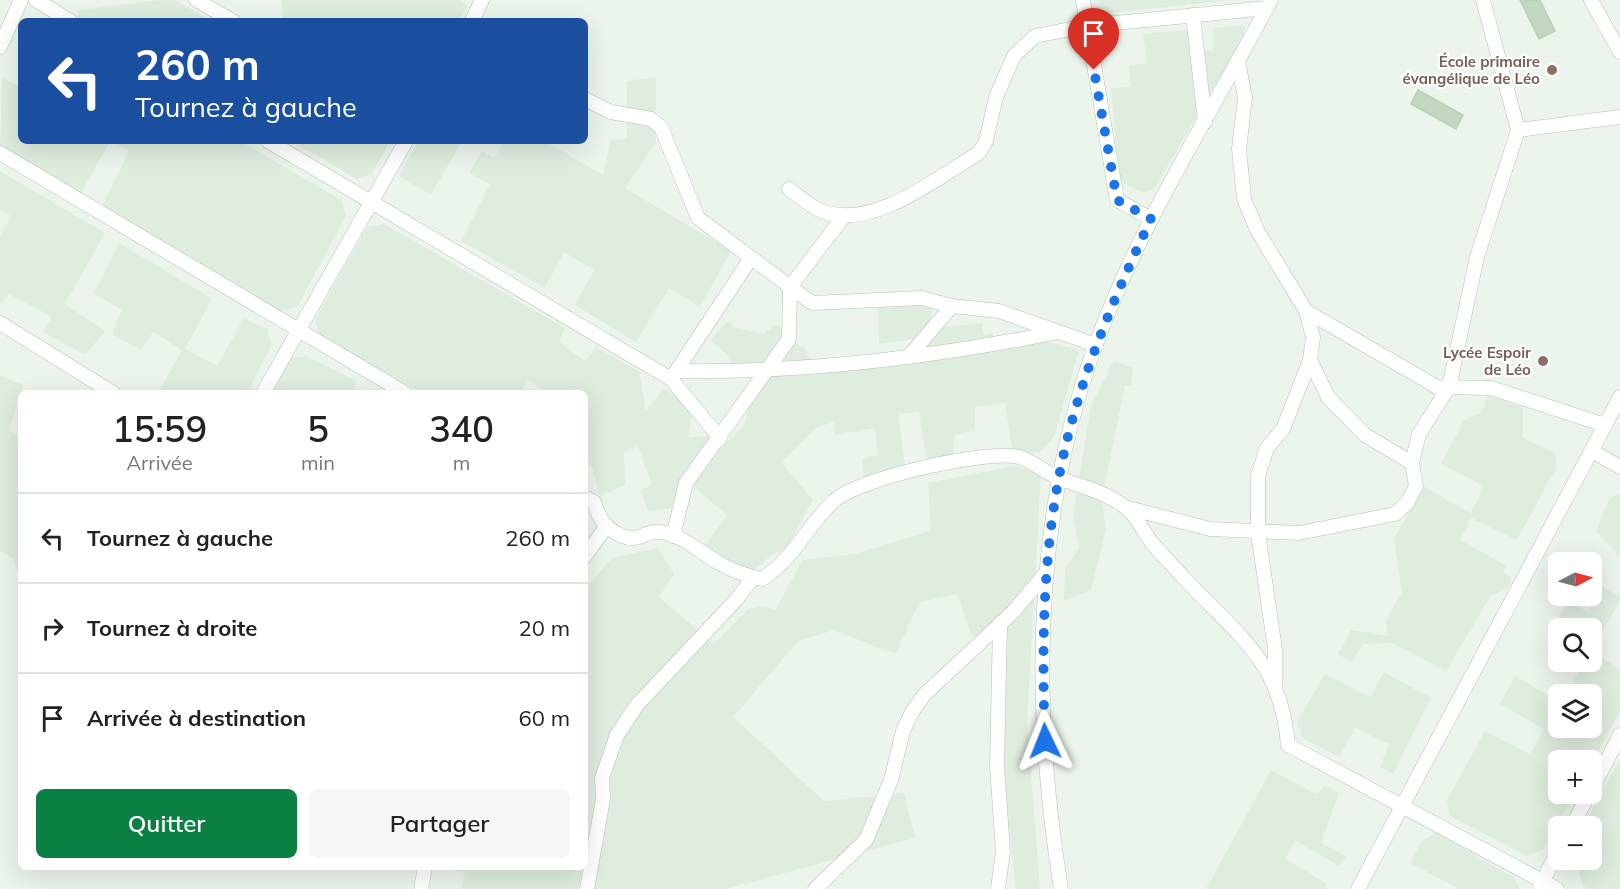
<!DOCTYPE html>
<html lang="fr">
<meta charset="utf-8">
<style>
:root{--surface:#fff;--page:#f6f6f6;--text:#222;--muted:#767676;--line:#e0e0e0;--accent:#0b8043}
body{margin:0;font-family:Mulish,sans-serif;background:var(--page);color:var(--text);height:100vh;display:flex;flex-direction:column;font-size:22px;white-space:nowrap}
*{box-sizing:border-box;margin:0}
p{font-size:20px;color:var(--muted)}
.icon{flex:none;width:33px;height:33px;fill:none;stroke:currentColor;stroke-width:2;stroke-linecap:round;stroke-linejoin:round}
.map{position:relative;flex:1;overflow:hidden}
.details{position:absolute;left:18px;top:390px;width:570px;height:480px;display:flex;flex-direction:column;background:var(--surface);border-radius:9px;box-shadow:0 6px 24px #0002}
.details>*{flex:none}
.banner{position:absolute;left:18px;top:18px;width:570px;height:126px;border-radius:9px;box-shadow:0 6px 24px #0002;background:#1a4fa0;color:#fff;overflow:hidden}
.needle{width:39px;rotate:84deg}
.buttons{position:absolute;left:1548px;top:552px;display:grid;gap:12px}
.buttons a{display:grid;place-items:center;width:54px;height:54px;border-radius:9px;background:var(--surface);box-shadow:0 6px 24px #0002;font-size:30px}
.pin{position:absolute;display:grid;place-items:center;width:51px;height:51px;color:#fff;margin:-62px -26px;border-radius:50% 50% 50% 0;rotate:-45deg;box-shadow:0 0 6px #0007}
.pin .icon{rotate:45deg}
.me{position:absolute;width:66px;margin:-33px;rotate:358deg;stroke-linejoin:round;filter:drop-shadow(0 0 4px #0008)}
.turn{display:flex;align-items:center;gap:21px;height:126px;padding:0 18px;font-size:27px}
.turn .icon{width:78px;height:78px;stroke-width:2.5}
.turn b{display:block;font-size:42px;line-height:51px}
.eta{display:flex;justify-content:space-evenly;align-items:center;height:102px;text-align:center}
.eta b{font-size:36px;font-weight:600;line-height:42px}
.action{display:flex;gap:12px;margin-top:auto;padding:12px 18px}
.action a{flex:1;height:69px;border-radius:9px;background:var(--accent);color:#fff;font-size:24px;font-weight:600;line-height:69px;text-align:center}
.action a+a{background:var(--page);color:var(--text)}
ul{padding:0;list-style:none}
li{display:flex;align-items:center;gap:18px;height:90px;padding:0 18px;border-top:2px solid var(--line)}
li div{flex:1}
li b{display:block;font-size:22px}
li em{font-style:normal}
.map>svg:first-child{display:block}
.residential{fill:#deedde}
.building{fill:#c3d7c1;stroke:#b7d2b4;stroke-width:1.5}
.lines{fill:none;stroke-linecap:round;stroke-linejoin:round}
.minor-casing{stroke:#b2c4b1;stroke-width:15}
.minor{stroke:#fff;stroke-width:14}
.route{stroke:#1a73e8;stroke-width:10;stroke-dasharray:0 18}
.education-dot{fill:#8d6e63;stroke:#fff;stroke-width:2}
.labels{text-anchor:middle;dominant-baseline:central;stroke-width:4.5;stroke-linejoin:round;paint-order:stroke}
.education-label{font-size:15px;font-weight:bold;fill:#785e54;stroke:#fff;text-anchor:end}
</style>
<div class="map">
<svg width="1620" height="889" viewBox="0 0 1620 889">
<rect width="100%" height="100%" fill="#ecf5ec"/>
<g class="residential">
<polygon points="159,0 175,0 212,21 83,21 77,17 80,10"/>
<polygon points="282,0 461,0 467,6 458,21 283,21"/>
<polygon points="1096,0 1231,0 1110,13"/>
<polygon points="1245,25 1244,37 1154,189 1143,193 1119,181 1111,88 1131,87 1129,66 1147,63 1143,34 1188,30 1189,53 1214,50 1213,28"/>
<polygon points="656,77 656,142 625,188 731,251 700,307 669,288 636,342 575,305 594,270 564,252 545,288 461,241 490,184 469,173 482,151 494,158 504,141 544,141 603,175 611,140 627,139 627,81"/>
<polygon points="2,78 21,88 21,141 110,141 81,193 0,147"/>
<polygon points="112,141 240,141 341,200 346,216 297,307 279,311 102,206 129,151"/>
<polygon points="291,141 390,141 371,175 357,179"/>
<polygon points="418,141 462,141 431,195 399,176"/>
<polygon points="0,171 105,233 65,304 105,331 85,355 43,332 52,317 9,294 0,305 0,236 11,216 0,210"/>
<polygon points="384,224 565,328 559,342 585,361 596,347 639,371 646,411 664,388 693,409 688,437 713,436 711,457 745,425 754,378 729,371 730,357 710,340 729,320 734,328 764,334 775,325 790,331 791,341 804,347 816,373 916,358 914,339 879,344 878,308 902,307 933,300 930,328 982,323 984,335 993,333 996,348 1042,341 1079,350 1054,437 1039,452 1013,454 1005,403 975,407 975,430 954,436 953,458 927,463 919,412 898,414 905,466 864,477 862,459 878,455 875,428 835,435 834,422 815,428 781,462 813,500 786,549 770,556 756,569 739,568 703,548 727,515 690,484 675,508 648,511 641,490 652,485 638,446 624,452 625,485 600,496 592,466 585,463 585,393 547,393 528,380 520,393 423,393 320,336 315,320 367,227"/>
<polygon points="119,243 212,299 185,349 217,366 244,318 268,330 271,346 247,393 158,393 182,350 153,332 141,350 112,334 122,310 94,294"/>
<polygon points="306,356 357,381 351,393 272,393 291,358"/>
<polygon points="1114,361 1133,368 1131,385 1125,385 1102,499 1106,530 1091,590 1064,600 1065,569 1079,548 1073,516 1091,405"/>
<polygon points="0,376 23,385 9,430 21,440 21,573 16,569 14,559 0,551"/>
<polygon points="1488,396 1523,407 1523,438 1555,453 1557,466 1517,540 1471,518 1460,540 1507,566 1503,572 1512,579 1506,590 1491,595 1446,671 1392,643 1363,644 1352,662 1338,654 1351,630 1388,636 1386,620 1402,592 1394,539 1423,486 1471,513 1484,486 1441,464 1464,420 1480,414"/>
<polygon points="1014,466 1041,474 1027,723 1040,889 1016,889 1000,741 1004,611 979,638 971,634 957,594 920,602 895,654 834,630 798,641 733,717 824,801 904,793 915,838 725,889 461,889 465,872 434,867 585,867 585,589 612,558 658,548 674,574 659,597 714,644 748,609 764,606 776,610 802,560 854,554 931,531 928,483"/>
<polygon points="1620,493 1620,557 1596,531 1609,499"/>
<polygon points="1601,586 1620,596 1620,601 1592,650 1592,628 1558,628 1558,633 1551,629 1569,600 1588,612"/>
<polygon points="1592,652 1620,669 1620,712 1592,763 1592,760 1558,760 1558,794 1574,794 1543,850 1527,856 1450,816 1447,800 1485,731 1530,754 1544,729 1500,704 1515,676 1558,701 1558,728 1592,728 1592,694 1566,694 1584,662 1592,662"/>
<polygon points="1384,672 1431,698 1393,774 1380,767 1389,744 1355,728 1339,757 1303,738 1297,722 1325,674 1370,697"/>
<polygon points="1620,760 1620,889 1588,889 1583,886 1575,860 1592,860 1592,826 1583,826"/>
<polygon points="1271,770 1317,795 1324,785 1339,793 1321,843 1346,856 1339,866 1295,840 1286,859 1327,884 1325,889 1206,889"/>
<polygon points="1436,833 1515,878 1519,889 1455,889 1456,887 1410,863 1422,841"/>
</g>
<g class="building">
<polygon points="1520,0 1540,0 1555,31 1539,39"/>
<polygon points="1418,90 1463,115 1456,129 1411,104"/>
</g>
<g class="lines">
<defs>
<g id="minor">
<polyline points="36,0 70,21"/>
<polyline points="196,0 233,21"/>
<polyline points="1083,0 1117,200 1151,219"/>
<polyline points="1591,0 1620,52"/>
<polyline points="1193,15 1205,122"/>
<polyline points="472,21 482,0"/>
<polyline points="0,47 21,0"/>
<polyline points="1238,61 1245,98 1239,149 1244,199 1257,230 1306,311 1437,387 1491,388 1605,425"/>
<polyline points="585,99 611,112 651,119 661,127 698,218 812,303 922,298 952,306 999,311 1096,345"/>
<polyline points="1518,130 1620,117"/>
<polyline points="268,141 671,379"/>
<polyline points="0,153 405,393"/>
<path d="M 789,189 C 800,197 812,208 824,212 C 875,229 938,177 979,153 L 986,141 L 996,97 L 1014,56 L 1035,36 L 1086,26 L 1267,8"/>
<polyline points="0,323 113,393"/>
<polyline points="909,356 952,306"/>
<polyline points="1310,360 1328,397 1365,435 1412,463"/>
<path d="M 679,371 C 805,373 934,357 1058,332"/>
<polyline points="263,393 406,141"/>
<polyline points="720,438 671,379 751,258"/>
<polyline points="1592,451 1620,467"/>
<path d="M 585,497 L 594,502 C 599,519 606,529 622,536 C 640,543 643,531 657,532 C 679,532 701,553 719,563 C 733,571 746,576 762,579 C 795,558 807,525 835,500 C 861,478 987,449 1019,457 C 1031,460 1043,471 1055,476 C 1079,487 1103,490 1125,507 C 1137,515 1143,532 1152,543 C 1163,556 1175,568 1186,580 C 1239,637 1281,661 1288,745 L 1557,889"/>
<polyline points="1128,508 1210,529 1299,533 1395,514 1407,503 1416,486 1412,463 1419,434 1449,387 1477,257 1518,130 1483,0"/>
<polyline points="673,536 686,483 789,339 790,287 844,216"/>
<polyline points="585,556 606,527"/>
<polyline points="1275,684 1275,649 1258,533 1258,476 1267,448 1283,429 1310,360 1313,337 1306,311"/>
<polyline points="1592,789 1620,735"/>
<polyline points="1572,826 1589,794"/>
<polyline points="1540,887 1558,851"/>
<polyline points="421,889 425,867"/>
<polyline points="587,889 603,799 602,778 617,735 637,705 736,600 753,578"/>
<polyline points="815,889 866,840 891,780 903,731 912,712 925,694 1013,612 1045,574"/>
<polyline points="998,889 1003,851 997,766 1000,623"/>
<path d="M 1061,889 C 1032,708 1032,518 1096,344 C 1140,223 1211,114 1271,0"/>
<polyline points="1358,889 1620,397"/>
</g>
</defs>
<use href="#minor" class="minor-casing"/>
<use href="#minor" class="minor"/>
</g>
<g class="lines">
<path class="route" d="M 1045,741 C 1041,631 1043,521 1074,414 C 1093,347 1121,283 1151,219 L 1117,200 L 1094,70"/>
</g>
<g class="education-dot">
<circle cx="1552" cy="70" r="6"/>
<circle cx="1543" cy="361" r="6"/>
</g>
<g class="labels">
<g class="education-label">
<text x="1540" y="61">École primaire<tspan x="1540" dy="17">évangélique de Léo</tspan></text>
<text x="1531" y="352">Lycée Espoir<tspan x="1531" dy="17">de Léo</tspan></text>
</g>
</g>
</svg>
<div class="buttons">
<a><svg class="needle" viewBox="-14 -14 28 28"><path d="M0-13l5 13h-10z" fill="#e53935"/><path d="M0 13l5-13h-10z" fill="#767676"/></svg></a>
<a><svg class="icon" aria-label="search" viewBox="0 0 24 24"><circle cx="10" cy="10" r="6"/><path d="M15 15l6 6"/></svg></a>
<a><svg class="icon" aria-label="layers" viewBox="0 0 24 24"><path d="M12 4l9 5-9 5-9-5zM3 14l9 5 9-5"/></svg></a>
<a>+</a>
<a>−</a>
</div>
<div class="pin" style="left:1094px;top:70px;background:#d93025"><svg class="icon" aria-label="arrive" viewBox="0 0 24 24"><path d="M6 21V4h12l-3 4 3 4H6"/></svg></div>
<svg class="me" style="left:1045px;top:741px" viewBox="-20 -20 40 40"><path d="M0-17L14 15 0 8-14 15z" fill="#1a73e8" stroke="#fff" stroke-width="4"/></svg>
<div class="banner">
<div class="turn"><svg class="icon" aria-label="left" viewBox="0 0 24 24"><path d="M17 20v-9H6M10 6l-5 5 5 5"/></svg><div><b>260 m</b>Tournez à gauche</div></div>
</div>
<section class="details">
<div class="eta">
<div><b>15:59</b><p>Arrivée</p></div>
<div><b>5</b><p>min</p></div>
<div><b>340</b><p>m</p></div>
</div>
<ul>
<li><svg class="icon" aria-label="left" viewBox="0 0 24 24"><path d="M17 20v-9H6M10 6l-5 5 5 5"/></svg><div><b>Tournez à gauche</b></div><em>260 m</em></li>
<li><svg class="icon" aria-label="right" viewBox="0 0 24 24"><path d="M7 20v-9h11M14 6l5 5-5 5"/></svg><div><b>Tournez à droite</b></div><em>20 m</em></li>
<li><svg class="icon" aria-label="arrive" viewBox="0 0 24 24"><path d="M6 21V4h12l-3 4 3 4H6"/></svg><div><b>Arrivée à destination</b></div><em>60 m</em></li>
</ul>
<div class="action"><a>Quitter</a><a>Partager</a></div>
</section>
</div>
